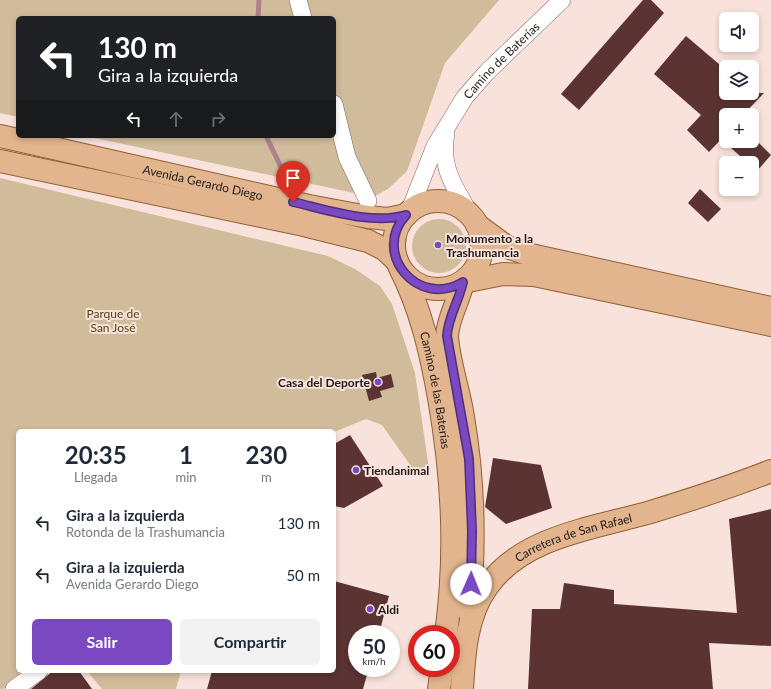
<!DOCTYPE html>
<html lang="es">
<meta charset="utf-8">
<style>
:root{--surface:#fff;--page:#f2f2f3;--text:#1f2937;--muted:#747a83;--accent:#7a49c1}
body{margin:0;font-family:Lato,sans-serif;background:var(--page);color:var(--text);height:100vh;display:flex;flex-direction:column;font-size:15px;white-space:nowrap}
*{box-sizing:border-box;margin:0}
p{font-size:13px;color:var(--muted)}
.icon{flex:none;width:22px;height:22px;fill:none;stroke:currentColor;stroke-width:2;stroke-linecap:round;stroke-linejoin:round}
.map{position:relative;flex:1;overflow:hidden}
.panel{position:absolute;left:16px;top:429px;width:320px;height:244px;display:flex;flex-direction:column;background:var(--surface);border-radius:6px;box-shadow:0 2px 6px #0003}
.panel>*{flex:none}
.guide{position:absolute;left:16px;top:16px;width:320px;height:122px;border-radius:6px;box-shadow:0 2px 6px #0003;background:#202124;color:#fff;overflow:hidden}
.fabs{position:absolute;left:719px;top:12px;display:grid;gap:8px}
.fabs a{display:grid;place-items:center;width:40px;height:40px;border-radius:6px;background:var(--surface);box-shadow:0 2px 6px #0003;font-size:20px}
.speed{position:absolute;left:348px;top:625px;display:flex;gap:8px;font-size:20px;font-weight:700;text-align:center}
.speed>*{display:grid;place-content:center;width:52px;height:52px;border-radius:50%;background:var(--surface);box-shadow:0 2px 6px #0003;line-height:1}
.speed small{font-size:10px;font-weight:400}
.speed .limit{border:6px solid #d22;background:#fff;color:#111}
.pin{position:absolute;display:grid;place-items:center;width:34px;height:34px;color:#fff;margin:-41px -17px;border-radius:50% 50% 50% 0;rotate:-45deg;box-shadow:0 0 4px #0007}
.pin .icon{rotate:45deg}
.me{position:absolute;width:44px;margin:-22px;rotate:1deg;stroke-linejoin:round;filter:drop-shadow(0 0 3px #0008)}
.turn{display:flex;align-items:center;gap:14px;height:84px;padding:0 16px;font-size:18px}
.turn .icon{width:52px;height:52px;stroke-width:2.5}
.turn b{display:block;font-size:28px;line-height:34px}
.lanes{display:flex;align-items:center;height:38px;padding:0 16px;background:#0003;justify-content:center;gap:20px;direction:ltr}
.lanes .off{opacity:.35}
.eta{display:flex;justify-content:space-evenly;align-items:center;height:68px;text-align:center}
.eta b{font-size:24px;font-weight:700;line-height:28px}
.action{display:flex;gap:8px;margin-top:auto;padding:8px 16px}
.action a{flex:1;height:46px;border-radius:6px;background:var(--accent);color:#fff;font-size:16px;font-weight:700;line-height:46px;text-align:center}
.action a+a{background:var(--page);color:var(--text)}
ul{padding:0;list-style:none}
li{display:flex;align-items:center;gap:12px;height:52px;padding:0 16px}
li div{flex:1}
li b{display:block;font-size:15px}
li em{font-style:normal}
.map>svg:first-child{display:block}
.green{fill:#d0bc9b}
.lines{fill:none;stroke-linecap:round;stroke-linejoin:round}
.stream{stroke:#ad808d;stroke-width:5}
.building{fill:#5b3333}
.minor-casing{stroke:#7b6862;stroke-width:18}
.major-casing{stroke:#915f33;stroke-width:24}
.minor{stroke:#fff;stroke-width:17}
.major{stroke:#e2b58e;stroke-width:22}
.route-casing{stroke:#4f2f7d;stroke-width:10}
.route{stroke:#7a49c1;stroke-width:7}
.poi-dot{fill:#7a49c1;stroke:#f8e2db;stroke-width:1.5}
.labels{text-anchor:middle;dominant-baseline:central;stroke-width:4;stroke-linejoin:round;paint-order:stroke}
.street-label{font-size:12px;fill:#201916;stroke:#f8e2db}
.poi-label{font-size:12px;font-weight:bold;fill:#201916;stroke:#f8e2db;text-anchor:start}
.park-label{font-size:12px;fill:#584010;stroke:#f8e2db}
</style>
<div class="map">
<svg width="771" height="689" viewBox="0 0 771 689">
<rect width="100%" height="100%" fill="#f8e2db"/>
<g class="green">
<polygon points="0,0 499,0 445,63 407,171 388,189 373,197 85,136 334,136 334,18 18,18 18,117 0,113"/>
<polygon points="0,178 328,256 355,269 380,286 392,304 415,373 430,476 418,476 382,425 366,419 334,432 18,431 18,671 28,671 3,689 0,689"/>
<circle cx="439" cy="246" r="27"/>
<polygon points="87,671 181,671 176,689 102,689"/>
</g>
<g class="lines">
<g class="stream">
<polyline points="258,18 259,0"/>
<polyline points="266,136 281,167"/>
</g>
</g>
<g class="building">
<polygon points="643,0 651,0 664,13 579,110 561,94"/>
<polygon points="686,36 726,70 726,93 764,93 743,115 726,115 726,134 709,152 687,130 701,115 654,74"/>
<polygon points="723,141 757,141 771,155 757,171 752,166 752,163 748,163"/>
<polygon points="700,189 721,209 708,222 688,203"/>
<polygon points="376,372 377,378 391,374 394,387 380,391 382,397 369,401 362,375"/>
<polygon points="350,435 383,486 344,508 334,506 334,444"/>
<polygon points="493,458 541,465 552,508 506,524 485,507"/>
<polygon points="771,509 771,646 709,643 713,689 528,689 532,609 560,609 564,583 614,590 614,604 737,613 729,519"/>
<polygon points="334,581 389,596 379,634 357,634 357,668 369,668 363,689 207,689 212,671 334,671"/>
<polygon points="53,671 79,671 92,689 31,689"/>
</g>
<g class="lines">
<defs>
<g id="minor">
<polyline points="298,0 303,18"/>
<polyline points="334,104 347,157 368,201"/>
<path d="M 446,133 C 439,169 456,188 472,218"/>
<path id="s1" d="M 409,212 L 435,146 L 465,97 L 487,72 L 562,0"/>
<polyline points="14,689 39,671"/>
</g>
<g id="major">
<path id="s2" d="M 0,136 L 309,206 L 368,217 L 388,219 L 406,215"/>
<polyline points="0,161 304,225 368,241 384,249 397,261"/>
<circle cx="438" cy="245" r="44"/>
<polyline points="477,225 507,247 531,255 771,308"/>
<path id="s3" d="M 400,268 C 421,309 431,353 439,398 C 453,479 457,553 446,634"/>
<path d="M 463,282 C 459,301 448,317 447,336 C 449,364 459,390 463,417 C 474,481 475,547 469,612"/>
<polyline points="463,282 503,274 534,275 771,325"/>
<polyline points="439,689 442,668"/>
<path id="s4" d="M 462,689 C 464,655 466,616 487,587 C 523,535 597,528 654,511 C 693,499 733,486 771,471"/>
</g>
</defs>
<use href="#minor" class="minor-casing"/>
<use href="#major" class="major-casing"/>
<use href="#minor" class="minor"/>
<use href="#major" class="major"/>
</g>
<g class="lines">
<defs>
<path id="route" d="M 293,202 C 328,210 372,225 406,215 C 371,253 418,309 463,282 C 459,301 448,317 447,336 L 469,459 L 472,531 L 471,584"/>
</defs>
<use href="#route" class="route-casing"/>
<use href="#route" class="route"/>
</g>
<g class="poi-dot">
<circle cx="438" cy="245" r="4"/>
<circle cx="378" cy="382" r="4"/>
<circle cx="356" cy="470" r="4"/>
<circle cx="370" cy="609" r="4"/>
</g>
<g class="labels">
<g class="street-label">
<text stroke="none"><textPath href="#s1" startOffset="180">Camino de Baterías</textPath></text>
<text stroke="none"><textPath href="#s2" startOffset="208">Avenida Gerardo Diego</textPath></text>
<text stroke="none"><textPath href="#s3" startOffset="128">Camino de las Baterías</textPath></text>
<text stroke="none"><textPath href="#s4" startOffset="209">Carretera de San Rafael</textPath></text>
</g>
<g class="poi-label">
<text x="446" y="238">Monumento a la<tspan x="446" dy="14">Trashumancia</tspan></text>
<text x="370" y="382" text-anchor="end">Casa del Deporte</text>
<text x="364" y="470">Tiendanimal</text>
<text x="378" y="609">Aldi</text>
</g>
<g class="park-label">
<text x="113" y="313">Parque de<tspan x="113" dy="14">San José</tspan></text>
</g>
</g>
</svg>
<div class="fabs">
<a><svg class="icon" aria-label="sound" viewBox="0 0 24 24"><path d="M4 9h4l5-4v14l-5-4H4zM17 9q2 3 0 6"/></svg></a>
<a><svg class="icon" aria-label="layers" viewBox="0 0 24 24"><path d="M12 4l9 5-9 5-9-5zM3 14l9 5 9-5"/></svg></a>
<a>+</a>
<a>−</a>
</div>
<div class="speed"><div>50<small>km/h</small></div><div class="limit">60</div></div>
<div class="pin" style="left:293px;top:202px;background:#d93025"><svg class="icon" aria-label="arrive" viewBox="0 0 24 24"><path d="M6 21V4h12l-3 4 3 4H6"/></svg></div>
<svg class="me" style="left:471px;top:584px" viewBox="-20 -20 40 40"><circle r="19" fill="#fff"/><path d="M0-13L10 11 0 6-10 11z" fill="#7a49c1"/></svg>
<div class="guide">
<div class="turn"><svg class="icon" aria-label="left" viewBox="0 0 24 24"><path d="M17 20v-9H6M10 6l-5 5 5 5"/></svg><div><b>130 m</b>Gira a la izquierda</div></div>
<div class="lanes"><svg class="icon" aria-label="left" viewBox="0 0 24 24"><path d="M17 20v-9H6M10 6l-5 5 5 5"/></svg><svg class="icon off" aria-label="ahead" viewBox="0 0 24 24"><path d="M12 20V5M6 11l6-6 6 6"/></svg><svg class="icon off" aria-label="right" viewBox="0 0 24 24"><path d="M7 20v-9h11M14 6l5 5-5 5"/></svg></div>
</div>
<section class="panel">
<div class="eta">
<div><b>20:35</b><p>Llegada</p></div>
<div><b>1</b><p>min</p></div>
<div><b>230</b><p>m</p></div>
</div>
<ul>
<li><svg class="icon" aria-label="left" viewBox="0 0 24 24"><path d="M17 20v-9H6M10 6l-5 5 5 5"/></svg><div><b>Gira a la izquierda</b><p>Rotonda de la Trashumancia</p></div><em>130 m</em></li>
<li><svg class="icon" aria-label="left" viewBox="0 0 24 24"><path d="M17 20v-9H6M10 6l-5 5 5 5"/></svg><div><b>Gira a la izquierda</b><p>Avenida Gerardo Diego</p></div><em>50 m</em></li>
</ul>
<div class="action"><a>Salir</a><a>Compartir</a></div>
</section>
</div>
